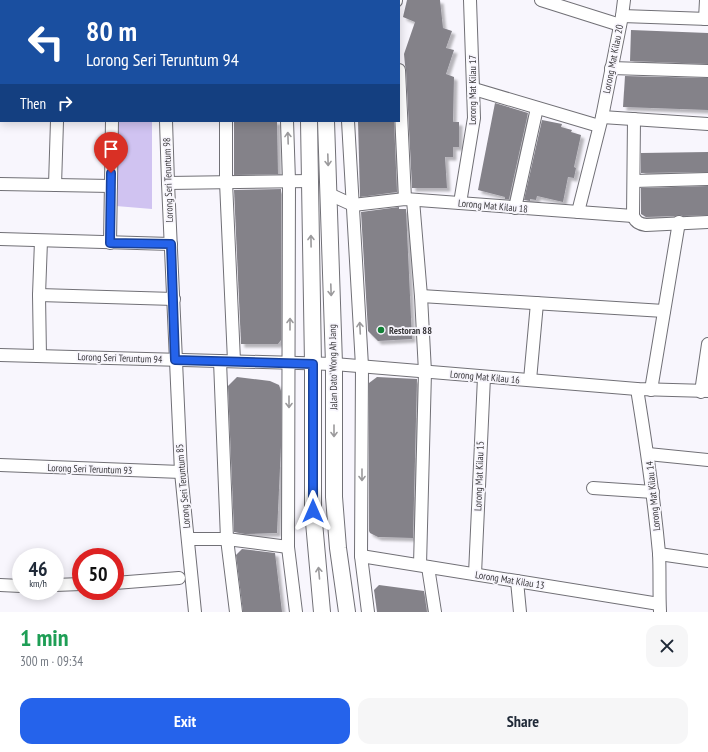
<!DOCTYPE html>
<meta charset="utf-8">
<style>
:root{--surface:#fff;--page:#f6f6f7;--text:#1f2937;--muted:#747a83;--accent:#2563eb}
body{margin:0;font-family:"PT Sans Narrow",sans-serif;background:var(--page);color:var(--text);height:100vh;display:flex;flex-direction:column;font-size:15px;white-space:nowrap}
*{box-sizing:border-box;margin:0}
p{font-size:13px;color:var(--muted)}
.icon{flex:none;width:22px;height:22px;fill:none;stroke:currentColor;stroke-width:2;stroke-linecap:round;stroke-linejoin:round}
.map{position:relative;height:612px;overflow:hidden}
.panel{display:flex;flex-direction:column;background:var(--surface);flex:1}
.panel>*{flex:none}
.guide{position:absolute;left:0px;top:0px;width:400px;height:122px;box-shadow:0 2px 10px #0003;background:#1a4fa0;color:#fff;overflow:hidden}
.speed{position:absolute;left:12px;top:548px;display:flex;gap:8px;font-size:20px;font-weight:700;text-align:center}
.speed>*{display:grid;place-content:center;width:52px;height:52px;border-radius:50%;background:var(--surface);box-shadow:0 2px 10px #0003;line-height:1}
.speed small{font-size:10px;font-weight:400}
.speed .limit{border:6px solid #d22;background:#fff;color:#111}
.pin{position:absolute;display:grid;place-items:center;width:34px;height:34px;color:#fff;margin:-41px -17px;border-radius:50% 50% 50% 0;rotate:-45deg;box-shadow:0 0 4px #0007}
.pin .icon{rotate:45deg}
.me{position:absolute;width:44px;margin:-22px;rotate:0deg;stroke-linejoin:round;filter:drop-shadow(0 0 3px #0008)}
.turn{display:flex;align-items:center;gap:14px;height:84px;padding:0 20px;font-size:18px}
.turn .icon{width:52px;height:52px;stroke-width:2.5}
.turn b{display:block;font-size:28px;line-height:34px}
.then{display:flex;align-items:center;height:38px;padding:0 20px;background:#0003;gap:8px;font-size:15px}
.round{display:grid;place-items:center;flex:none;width:42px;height:42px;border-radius:12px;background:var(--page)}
.headline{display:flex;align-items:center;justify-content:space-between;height:68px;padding:0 20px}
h1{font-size:24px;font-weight:800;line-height:30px;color:#1e9e55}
.button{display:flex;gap:8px;margin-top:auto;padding:8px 20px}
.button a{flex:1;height:46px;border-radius:12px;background:var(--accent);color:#fff;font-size:16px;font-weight:800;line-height:46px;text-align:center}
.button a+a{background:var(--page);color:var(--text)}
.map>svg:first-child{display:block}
.green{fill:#d0c3f1}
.building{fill:#848289;filter:url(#shadow)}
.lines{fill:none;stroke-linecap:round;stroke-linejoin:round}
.minor-casing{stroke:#717076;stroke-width:14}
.major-casing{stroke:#717076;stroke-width:18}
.minor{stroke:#fff;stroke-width:12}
.major{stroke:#fff;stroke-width:16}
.oneway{stroke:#9b9a9c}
.route-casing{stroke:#184099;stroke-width:10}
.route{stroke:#2563eb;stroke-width:7}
.poi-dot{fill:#128036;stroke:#f8f6fd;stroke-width:1.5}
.labels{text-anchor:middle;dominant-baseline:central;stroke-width:3.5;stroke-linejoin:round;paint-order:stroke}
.street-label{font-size:10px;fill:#373639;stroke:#f8f6fd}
.poi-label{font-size:10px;font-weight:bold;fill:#373639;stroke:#f8f6fd;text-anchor:start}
</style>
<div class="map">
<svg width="708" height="612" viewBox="0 0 708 612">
<defs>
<filter id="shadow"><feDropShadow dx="3.5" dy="3.5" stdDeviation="1" flood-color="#0004"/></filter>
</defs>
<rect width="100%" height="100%" fill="#f8f6fd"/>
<polygon class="green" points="118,121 152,121 152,209 116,206"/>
<g class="building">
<polygon points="407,0 440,0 443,28 452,31 446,48 454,50 446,74 454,77 453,122 459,122 459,147 453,147 453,157 445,157 447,188 412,188 406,70 405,65 404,54 415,22 403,17"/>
<polygon points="631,30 708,33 708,64 630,61"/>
<polygon points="625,76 708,78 708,110 623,107"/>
<polygon points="495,103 528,113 509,199 505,199 505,197 478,190"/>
<polygon points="542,120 562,124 561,127 572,130 571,132 581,135 574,167 576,168 574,178 568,177 563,202 537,196 536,200 530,199 530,201 524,200"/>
<polygon points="234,121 277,121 278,174 234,175"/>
<polygon points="358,121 394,121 397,192 360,197"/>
<polygon points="708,152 708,172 641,173 641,153"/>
<polygon points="708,186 708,215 683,216 680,215 675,216 646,217 641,214 641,188"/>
<polygon points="281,189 281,340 278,344 241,344 234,190"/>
<polygon points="399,207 399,209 406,209 412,339 378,341 368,331 361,212"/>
<polygon points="237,377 270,381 279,385 281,391 281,446 277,533 245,534 234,532 228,386"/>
<polygon points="377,377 417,379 413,538 378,537 370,533 369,531 369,383"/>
<polygon points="242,549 275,553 282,612 243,612 236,555"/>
<polygon points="379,585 424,591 427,612 377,612 374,590"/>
</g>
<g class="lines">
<defs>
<g id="minor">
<polyline points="162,0 162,1"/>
<polyline points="223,0 223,1"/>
<polyline points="282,0 282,1"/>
<polyline points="341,0 341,1"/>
<polyline points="396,0 396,1"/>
<polyline points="541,0 620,25"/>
<polyline points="46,1 46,0"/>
<polyline points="622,16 708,19"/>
<polyline points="0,17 1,17"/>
<polyline points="705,19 706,0"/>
<polyline points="611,68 708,71"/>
<polyline points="399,70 405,199"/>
<polyline points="0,76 1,76"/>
<polyline points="474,89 599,126"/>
<polyline points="602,117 708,124"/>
<path d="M 634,119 L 633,216 C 636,222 639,224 646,225 L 708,222"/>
<polyline points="166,121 168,183 181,472 195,612"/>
<polyline points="226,121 226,182 234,361"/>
<polyline points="287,121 289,181 288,547 296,612"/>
<polyline points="348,121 362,366 361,556 368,612"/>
<polyline points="634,181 708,179"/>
<polyline points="168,183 310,181"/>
<polyline points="0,184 111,186"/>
<polyline points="55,185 57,121"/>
<polyline points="329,194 353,205"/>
<polyline points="413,200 421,296 425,372 420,565"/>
<polyline points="460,203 474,118 470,0"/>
<polyline points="353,205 405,199 633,216"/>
<polyline points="515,208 537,108"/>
<polyline points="578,212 602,117 622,16 624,0"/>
<polyline points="0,239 171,244"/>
<polyline points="110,243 112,121"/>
<polyline points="39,295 174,299"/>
<polyline points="421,296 664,311"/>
<polyline points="0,355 334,364 637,389 708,391"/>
<polyline points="40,356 39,295 41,241"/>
<polyline points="220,361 227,539 236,612"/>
<polyline points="530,380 537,303"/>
<path d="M 637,389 C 646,444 654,498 659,553 C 660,572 659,591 660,611"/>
<polyline points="651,390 679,222"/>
<polyline points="701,392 708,344"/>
<polyline points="648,454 708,460"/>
<polyline points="0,465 181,472"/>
<polyline points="593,488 653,492"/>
<polyline points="188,539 227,539 288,547"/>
<polyline points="659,554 708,561"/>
<polyline points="361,556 659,604"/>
<polyline points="428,567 435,612"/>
<polyline points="475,574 484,377"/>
<polyline points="517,581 520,612"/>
<polyline points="115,583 179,578"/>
<polyline points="0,585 21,586"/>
<polyline points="55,585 81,584"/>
</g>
<g id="major">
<polyline points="304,0 304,1"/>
<polyline points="323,0 323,1"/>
<polyline points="309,121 313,364 313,511 322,612"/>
<polyline points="326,121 334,364 334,497 338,548 347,612"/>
</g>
</defs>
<use href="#minor" class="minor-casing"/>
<use href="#major" class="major-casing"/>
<use href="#minor" class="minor"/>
<use href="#major" class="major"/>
</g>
<defs><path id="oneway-shaft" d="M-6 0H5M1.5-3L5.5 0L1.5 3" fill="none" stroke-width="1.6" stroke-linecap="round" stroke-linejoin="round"/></defs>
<g class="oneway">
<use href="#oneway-shaft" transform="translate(288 138) rotate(-92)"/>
<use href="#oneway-shaft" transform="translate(328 160) rotate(88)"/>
<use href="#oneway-shaft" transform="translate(311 241) rotate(-91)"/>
<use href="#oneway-shaft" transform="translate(331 290) rotate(88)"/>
<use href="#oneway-shaft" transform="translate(290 324) rotate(-90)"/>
<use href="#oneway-shaft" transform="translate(360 328) rotate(-93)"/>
<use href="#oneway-shaft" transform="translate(289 402) rotate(90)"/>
<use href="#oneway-shaft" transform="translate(334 431) rotate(90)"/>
<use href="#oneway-shaft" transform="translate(362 475) rotate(90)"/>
<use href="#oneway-shaft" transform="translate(319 573) rotate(-95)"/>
</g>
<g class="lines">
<defs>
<polyline id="route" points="111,173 110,243 171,244 175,360 313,364 313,511"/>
</defs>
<use href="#route" class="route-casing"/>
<use href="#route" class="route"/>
</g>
<circle class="poi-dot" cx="381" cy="330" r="4"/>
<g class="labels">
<g class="street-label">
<text transform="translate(613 59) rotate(-79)">Lorong Mat Kilau 20</text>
<text transform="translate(472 90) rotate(-90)">Lorong Mat Kilau 17</text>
<text transform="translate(168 180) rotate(-92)">Lorong Seri Teruntum 98</text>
<text transform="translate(493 206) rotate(5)">Lorong Mat Kilau 18</text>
<text transform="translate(120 358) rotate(2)">Lorong Seri Teruntum 94</text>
<text transform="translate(333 367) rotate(-91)">Jalan Dato' Wong Ah Jang</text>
<text transform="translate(485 377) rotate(5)">Lorong Mat Kilau 16</text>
<text transform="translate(90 469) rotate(2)">Lorong Seri Teruntum 93</text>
<text transform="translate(479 476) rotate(-88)">Lorong Mat Kilau 15</text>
<text transform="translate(183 486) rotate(-95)">Lorong Seri Teruntum 85</text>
<text transform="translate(653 496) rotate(-96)">Lorong Mat Kilau 14</text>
<text transform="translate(510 580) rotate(9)">Lorong Mat Kilau 13</text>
</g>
<g class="poi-label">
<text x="389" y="330">Restoran 88</text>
</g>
</g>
</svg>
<div class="speed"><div>46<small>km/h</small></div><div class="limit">50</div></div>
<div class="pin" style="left:111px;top:173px;background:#d93025"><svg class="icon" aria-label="arrive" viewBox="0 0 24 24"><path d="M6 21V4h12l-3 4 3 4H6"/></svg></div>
<svg class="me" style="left:313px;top:511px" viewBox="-20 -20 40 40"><path d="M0-17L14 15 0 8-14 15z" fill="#2563eb" stroke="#fff" stroke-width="4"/></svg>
<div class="guide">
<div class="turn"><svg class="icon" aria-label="left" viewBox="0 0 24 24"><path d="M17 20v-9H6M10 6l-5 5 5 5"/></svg><div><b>80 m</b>Lorong Seri Teruntum 94</div></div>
<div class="then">Then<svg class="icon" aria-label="right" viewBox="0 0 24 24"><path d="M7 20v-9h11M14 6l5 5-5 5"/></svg></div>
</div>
</div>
<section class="panel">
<div class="headline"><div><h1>1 min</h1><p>300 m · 09:34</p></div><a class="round"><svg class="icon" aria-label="close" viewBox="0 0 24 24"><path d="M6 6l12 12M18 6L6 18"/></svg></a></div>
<div class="button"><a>Exit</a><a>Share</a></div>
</section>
